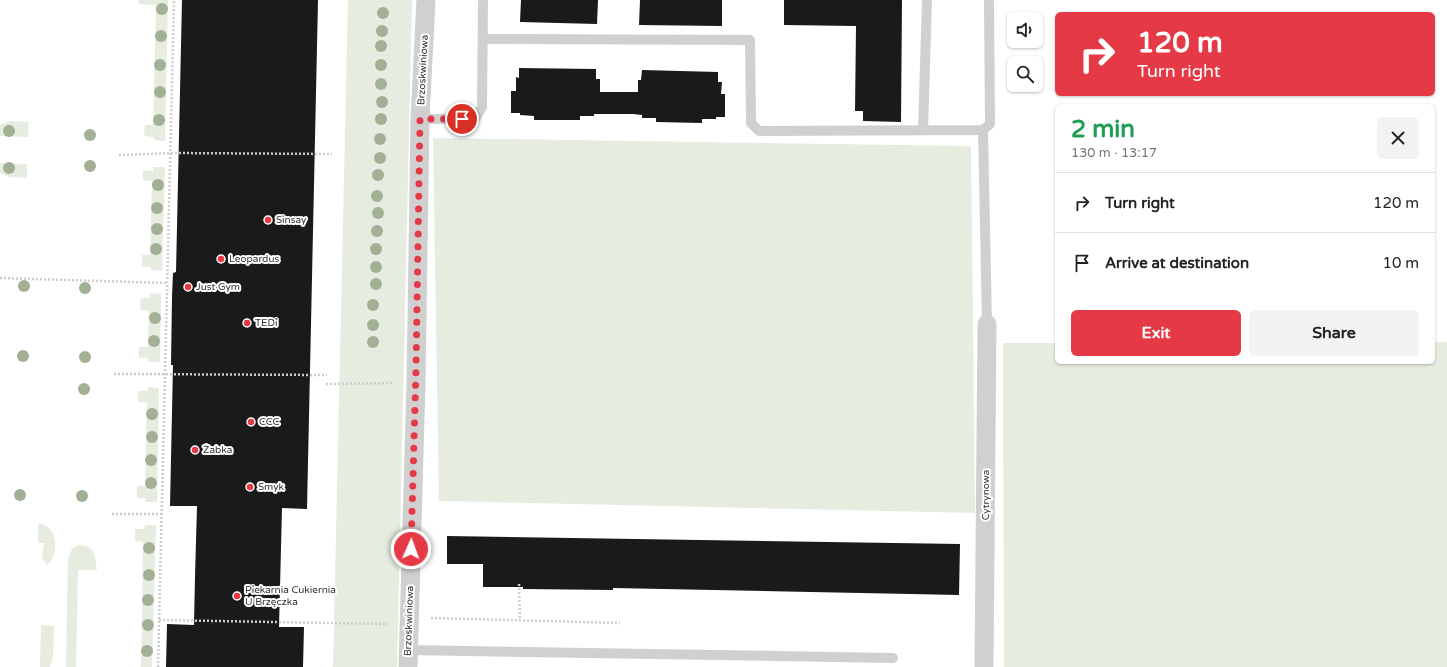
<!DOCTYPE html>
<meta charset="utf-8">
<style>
:root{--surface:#fff;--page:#f2f2f2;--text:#222;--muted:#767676;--line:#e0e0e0;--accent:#e63946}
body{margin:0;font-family:"Varela Round",sans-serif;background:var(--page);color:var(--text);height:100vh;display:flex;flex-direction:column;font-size:15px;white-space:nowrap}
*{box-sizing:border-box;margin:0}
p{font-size:13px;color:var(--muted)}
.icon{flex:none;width:22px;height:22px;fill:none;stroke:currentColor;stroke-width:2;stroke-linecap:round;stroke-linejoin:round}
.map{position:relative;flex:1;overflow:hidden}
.panel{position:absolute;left:1055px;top:104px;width:380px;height:260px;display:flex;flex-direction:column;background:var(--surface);border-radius:6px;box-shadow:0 1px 3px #0004}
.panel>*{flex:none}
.hud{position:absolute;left:1055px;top:12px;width:380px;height:84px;border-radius:6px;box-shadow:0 1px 3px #0004;background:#e63946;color:#fff;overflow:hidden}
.buttons{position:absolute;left:1007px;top:12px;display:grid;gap:8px}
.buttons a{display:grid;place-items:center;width:36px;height:36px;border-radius:6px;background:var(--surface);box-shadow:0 1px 3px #0004;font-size:20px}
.pin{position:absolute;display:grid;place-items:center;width:34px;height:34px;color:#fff;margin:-17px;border:2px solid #fff;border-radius:50%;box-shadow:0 1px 4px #0007}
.me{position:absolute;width:44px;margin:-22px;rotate:2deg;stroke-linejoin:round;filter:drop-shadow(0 0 3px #0008)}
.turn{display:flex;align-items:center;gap:14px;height:84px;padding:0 16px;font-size:18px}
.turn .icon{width:52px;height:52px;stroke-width:2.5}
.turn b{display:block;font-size:28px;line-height:34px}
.round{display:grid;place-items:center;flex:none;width:42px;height:42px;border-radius:6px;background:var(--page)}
.head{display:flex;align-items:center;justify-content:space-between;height:68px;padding:0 16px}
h1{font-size:24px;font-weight:800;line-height:30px;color:#1e9e55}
.cta{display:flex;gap:8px;margin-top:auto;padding:8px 16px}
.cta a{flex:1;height:46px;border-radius:6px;background:var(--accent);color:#fff;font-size:16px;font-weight:800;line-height:46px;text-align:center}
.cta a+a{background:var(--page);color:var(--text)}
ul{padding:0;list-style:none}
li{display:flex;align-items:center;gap:12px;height:60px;padding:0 16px;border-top:1px solid var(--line)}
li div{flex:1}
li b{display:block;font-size:15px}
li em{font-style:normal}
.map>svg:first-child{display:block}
.green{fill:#e6ecdf}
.building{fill:#1a1a1a}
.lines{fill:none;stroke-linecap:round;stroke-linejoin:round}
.path{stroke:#cdcdcd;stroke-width:2.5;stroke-dasharray:2 2;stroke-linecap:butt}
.service{stroke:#d0d0d0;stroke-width:10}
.minor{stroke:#d0d0d0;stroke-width:19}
.tree{fill:#a2b095}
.route{stroke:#e63946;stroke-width:7;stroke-dasharray:0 12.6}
.poi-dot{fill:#e63946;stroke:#fff;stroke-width:1.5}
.labels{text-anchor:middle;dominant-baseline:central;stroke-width:4;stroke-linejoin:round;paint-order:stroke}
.street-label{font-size:10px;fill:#333;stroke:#fff}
.poi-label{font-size:10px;fill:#333;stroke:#fff;text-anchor:start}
</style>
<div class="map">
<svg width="1447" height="667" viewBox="0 0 1447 667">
<rect width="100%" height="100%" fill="#fff"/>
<g class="green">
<polygon points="138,0 168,0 165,141 154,140 153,137 144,136 145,125 153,125 156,5 139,4"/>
<polygon points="348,0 412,0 397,667 333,667"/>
<polygon points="10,121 29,122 28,137 0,136 0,125"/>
<polygon points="433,138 971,146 975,513 439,501"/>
<polygon points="0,163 27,164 27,178 9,177 0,173"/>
<polygon points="153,167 165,167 162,271 151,270 151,267 142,267 142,255 150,255 152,181 143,180 143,170 153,171"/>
<polygon points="150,293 161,294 160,362 149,362 148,358 139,358 139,347 148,347 149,311 140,310 141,298 150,298"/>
<polygon points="1433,342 1447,342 1447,667 1004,667 1003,343 1057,343 1057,362 1433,362"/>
<polygon points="148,387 159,388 157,502 145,502 146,498 137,498 137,486 145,486 147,403 138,402 138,391 148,391"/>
<path d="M 38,524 C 58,524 60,555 47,565 L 42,558 L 44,543 L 38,543 Z"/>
<polygon points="145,525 156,525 152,667 141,667 143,542 135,541 135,529 144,529"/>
<path d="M 79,545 C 96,546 95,556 97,570 L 78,570 L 76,667 L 66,667 L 68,559 L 72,549 Z"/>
<polygon points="41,625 54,626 53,657 50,667 40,667"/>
</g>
<g class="building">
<polygon points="182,0 318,0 307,509 282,508 279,627 304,627 303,667 166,667 167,624 194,625 195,577 197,506 170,506 173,365 171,365 172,297 173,273 176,272"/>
<polygon points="521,0 598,0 597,24 520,22"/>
<polygon points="640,0 722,0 722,26 639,25"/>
<polygon points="784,0 902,0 901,122 863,121 863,111 855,111 856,26 784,25"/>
<polygon points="519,68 596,69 596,79 600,79 600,92 638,92 638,80 641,80 642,70 718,72 718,82 722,82 721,94 725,94 725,117 716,117 716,119 702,119 702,123 656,122 656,118 642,118 642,115 633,114 594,114 594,116 580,116 580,120 534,120 534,116 520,115 520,113 511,113 511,91 516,91 516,77 519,78"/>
<polygon points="447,536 960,544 959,595 613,588 613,590 523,589 523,587 483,587 483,564 447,564"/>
</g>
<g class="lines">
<g class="path">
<polyline points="119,155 171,153 332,154"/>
<polyline points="0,278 167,283"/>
<polyline points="114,374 327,375"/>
<polyline points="326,384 394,383"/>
<polyline points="112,514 162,514"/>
<polyline points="519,584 520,620"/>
<polyline points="431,618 620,623"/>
<polyline points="159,620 388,624"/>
<polyline points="158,667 174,0"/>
</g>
<g class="service">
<polyline points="483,39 750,40 751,123 759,131 983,130 990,124 989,0"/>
<polyline points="420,119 475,119 482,107 483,0"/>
<polyline points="923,130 927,0"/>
<polyline points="983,130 987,324"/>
<polyline points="408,650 893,658"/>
</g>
<g class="minor">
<polyline points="408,667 416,383 420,119 426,0"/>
<polyline points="984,667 987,324"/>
</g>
</g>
<g class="tree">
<circle cx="162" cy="9" r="6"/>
<circle cx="383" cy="13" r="6"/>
<circle cx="382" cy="31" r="6"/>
<circle cx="161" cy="36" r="6"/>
<circle cx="381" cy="46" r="6"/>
<circle cx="160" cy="65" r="6"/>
<circle cx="381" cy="65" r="6"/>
<circle cx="381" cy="84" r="6"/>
<circle cx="160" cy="92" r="6"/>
<circle cx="382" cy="102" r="6"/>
<circle cx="381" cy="119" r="6"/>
<circle cx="159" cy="120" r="6"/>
<circle cx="9" cy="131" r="6"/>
<circle cx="90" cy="135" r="6"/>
<circle cx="380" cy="139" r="6"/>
<circle cx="380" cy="158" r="6"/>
<circle cx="90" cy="166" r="6"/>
<circle cx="9" cy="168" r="6"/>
<circle cx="378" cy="175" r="6"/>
<circle cx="158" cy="185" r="6"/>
<circle cx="377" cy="196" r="6"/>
<circle cx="157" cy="208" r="6"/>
<circle cx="378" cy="213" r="6"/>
<circle cx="157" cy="229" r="6"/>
<circle cx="377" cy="231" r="6"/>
<circle cx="156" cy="249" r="6"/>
<circle cx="376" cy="249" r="6"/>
<circle cx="376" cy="267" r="6"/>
<circle cx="376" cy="284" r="6"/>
<circle cx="24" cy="286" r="6"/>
<circle cx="85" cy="288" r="6"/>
<circle cx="373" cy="305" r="6"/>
<circle cx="155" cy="318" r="6"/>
<circle cx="373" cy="325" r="6"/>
<circle cx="154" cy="341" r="6"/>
<circle cx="373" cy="342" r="6"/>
<circle cx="23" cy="356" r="6"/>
<circle cx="85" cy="357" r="6"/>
<circle cx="84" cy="389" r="6"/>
<circle cx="152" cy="414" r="6"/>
<circle cx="152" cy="437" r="6"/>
<circle cx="151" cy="460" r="6"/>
<circle cx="151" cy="483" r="6"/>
<circle cx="20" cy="495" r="6"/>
<circle cx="82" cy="496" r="6"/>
<circle cx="149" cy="548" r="6"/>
<circle cx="149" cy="575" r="6"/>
<circle cx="148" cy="600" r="6"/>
<circle cx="148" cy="625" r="6"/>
<circle cx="147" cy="651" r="6"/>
</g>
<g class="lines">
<polyline class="route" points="411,549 416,369 420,119 462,119"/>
</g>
<g class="poi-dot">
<circle cx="268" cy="220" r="4"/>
<circle cx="221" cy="259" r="4"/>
<circle cx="188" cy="287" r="4"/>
<circle cx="247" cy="323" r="4"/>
<circle cx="251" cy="422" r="4"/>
<circle cx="195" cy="450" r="4"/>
<circle cx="250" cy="487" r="4"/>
<circle cx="237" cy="596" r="4"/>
</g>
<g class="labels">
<g class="street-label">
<text transform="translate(423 70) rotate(-87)">Brzoskwiniowa</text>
<text transform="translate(986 495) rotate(-90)">Cytrynowa</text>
<text transform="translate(409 621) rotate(-88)">Brzoskwiniowa</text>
</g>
<g class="poi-label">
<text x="276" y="220">Sinsay</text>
<text x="229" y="259">Leopardus</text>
<text x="196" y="287">Just Gym</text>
<text x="255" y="323">TEDi</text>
<text x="259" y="422">CCC</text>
<text x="203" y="450">Żabka</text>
<text x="258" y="487">Smyk</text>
<text x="245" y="590">Piekarnia Cukiernia<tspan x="245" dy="12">U Brzęczka</tspan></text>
</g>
</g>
</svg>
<div class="buttons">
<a><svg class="icon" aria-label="sound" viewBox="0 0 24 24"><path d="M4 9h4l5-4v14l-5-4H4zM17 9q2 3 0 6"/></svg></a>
<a><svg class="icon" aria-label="search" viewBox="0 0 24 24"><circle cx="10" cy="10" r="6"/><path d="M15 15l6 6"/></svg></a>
</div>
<div class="pin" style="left:462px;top:119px;background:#d93025"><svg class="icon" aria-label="arrive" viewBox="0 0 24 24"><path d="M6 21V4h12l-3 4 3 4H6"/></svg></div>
<svg class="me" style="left:411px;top:549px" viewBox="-20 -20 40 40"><circle r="17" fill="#e63946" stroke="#fff" stroke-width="3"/><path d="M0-11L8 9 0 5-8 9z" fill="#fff"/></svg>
<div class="hud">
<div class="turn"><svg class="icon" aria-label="right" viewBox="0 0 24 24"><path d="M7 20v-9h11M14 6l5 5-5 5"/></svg><div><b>120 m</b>Turn right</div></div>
</div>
<section class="panel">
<div class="head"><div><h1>2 min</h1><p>130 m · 13:17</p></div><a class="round"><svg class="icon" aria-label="close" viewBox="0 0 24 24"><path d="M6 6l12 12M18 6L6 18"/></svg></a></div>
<ul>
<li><svg class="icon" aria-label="right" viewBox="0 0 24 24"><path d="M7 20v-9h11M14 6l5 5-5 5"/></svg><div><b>Turn right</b></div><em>120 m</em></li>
<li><svg class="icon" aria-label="arrive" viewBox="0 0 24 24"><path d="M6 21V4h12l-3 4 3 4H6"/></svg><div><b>Arrive at destination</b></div><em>10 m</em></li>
</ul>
<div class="cta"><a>Exit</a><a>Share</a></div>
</section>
</div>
